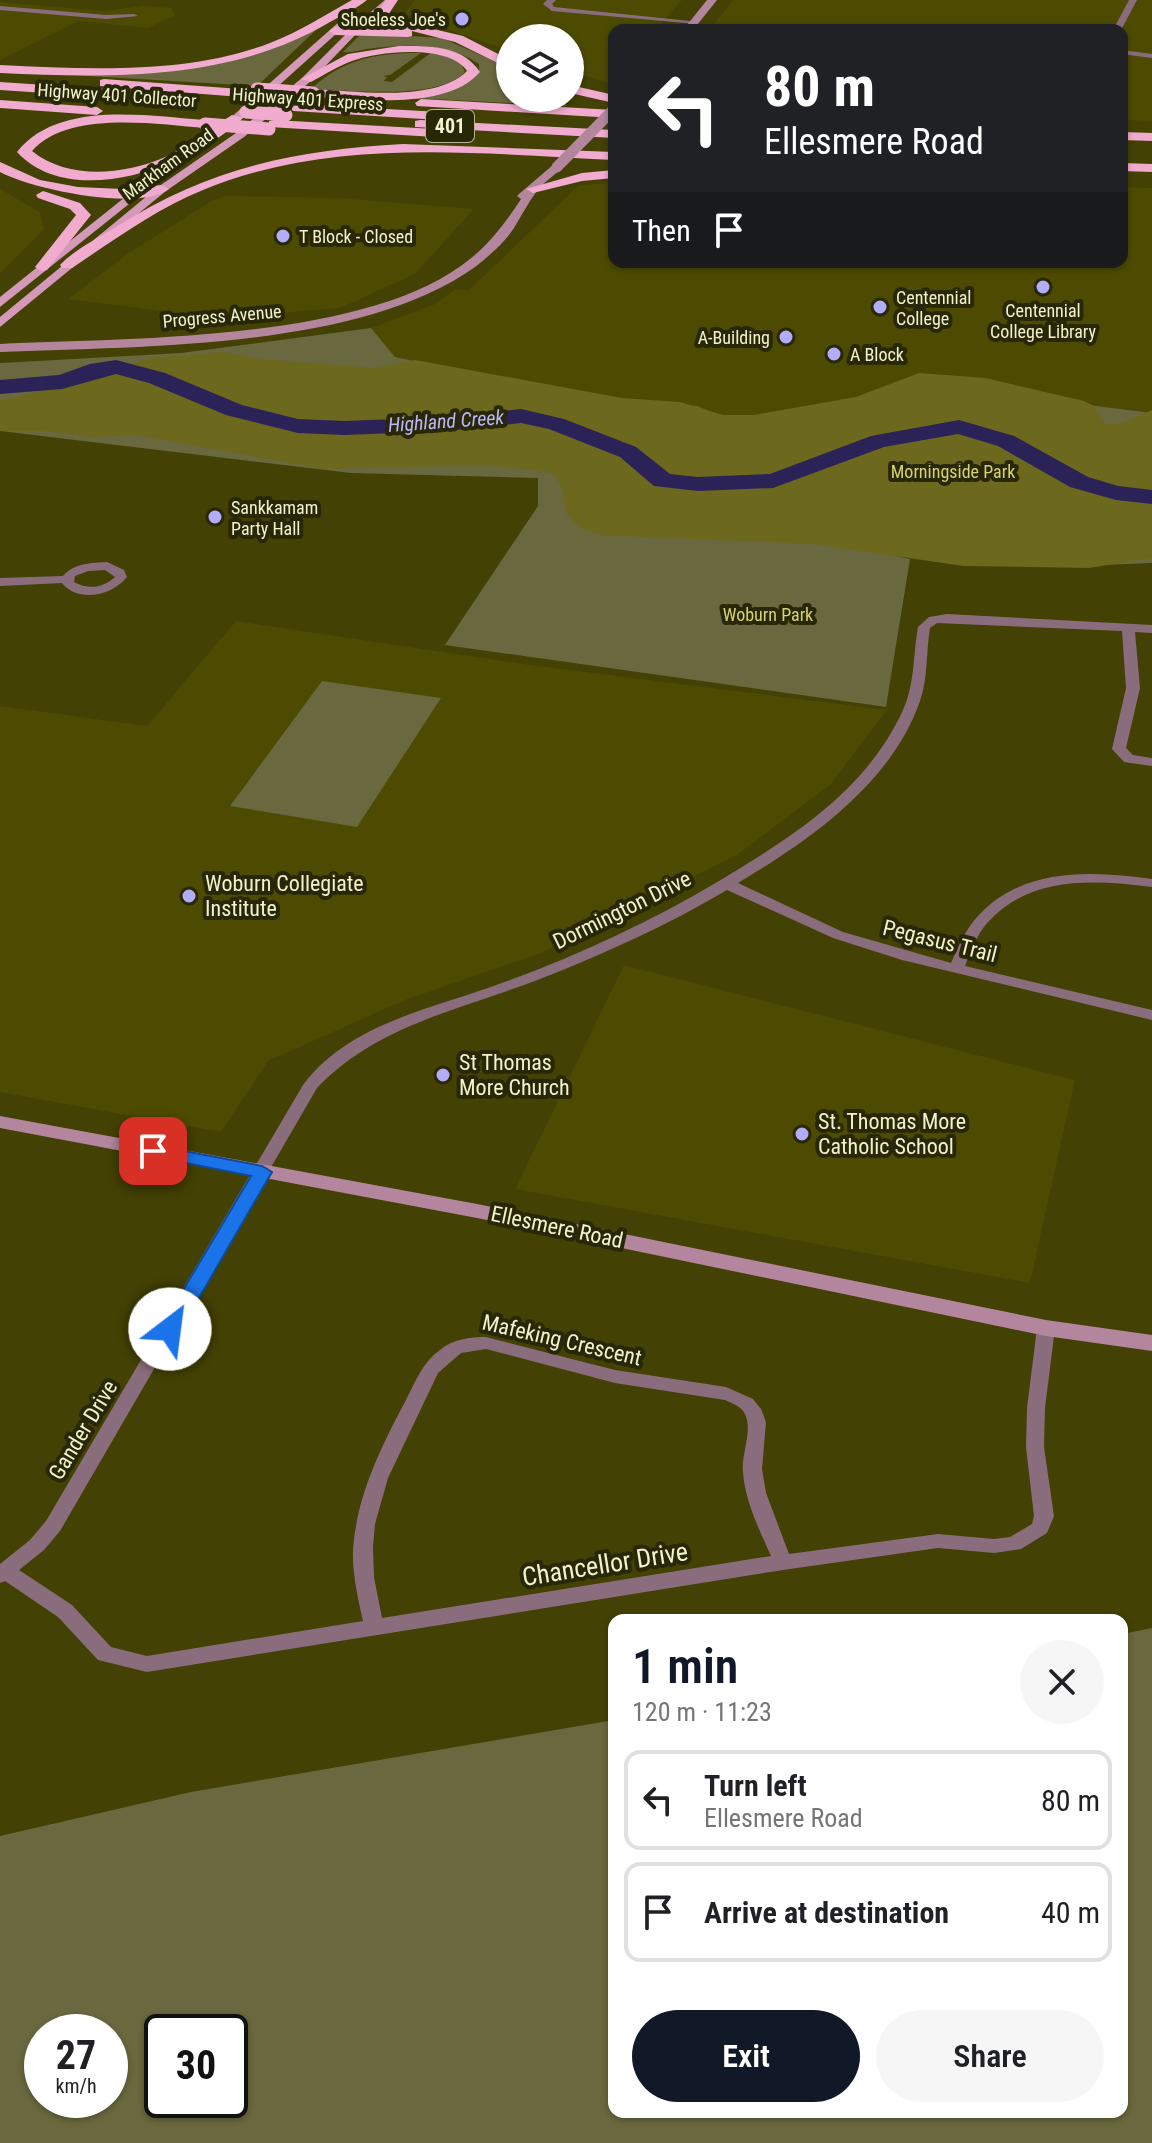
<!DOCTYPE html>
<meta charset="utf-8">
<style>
:root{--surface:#fff;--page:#f6f6f6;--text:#202124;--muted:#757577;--line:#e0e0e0;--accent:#111827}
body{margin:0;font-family:"Roboto Condensed",sans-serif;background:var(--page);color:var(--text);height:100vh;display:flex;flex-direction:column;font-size:30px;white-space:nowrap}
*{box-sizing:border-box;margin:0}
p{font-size:26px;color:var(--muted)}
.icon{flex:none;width:44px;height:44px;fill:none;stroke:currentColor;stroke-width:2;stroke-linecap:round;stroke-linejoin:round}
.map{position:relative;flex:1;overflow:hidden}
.sheet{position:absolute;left:608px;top:1614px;width:520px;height:504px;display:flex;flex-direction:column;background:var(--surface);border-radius:16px;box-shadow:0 2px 6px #0004}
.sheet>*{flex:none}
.top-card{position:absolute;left:608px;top:24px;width:520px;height:244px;border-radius:16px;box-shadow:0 2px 6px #0004;background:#202124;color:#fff;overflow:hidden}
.tools{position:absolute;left:496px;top:24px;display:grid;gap:16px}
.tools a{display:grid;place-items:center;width:88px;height:88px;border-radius:50%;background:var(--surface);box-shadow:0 2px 6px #0004;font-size:40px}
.speed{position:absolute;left:24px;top:2014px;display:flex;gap:16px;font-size:40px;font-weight:700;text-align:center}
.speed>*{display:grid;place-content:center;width:104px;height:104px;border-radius:50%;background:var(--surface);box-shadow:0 2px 6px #0004;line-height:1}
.speed small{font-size:20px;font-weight:400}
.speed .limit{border:4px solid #111;border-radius:12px;background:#fff;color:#111}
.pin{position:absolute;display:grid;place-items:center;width:68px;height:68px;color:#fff;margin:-34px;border-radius:16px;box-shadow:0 4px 12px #0006}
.me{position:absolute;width:88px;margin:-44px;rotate:30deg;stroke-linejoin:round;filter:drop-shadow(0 0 6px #0008)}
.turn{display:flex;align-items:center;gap:28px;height:168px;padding:0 24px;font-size:36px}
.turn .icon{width:104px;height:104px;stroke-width:2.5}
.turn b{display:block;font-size:56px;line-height:68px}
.then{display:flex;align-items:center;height:76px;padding:0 24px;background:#0003;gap:16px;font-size:30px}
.round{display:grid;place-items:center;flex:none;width:84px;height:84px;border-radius:42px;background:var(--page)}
.summary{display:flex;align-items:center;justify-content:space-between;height:136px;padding:0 24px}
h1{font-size:48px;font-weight:600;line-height:60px;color:var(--accent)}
.button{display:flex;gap:16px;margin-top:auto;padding:16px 24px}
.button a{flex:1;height:92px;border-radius:48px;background:var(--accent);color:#fff;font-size:32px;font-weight:600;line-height:92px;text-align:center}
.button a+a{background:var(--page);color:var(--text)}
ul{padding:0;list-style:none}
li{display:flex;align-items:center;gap:24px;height:100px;margin:0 16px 12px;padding:0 8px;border:4px solid var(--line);border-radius:16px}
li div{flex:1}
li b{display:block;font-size:30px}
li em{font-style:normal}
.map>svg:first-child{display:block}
.built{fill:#4d4a02}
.green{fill:#69683e;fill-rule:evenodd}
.forest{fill:#6c691e}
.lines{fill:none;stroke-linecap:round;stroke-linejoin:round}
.river{fill:#2b2258;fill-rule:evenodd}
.minor{fill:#8a6d7c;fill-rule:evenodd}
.secondary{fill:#b4869e;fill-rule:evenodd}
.primary{fill:#d499b8;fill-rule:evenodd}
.motorway{fill:#f1abcf;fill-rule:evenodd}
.secondary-bridge{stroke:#b4869e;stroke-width:11}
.motorway-bridge{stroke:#f1abcf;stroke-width:13}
.route{fill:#1a73e8;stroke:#114b97;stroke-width:2}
.poi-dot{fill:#b2adf9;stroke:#282707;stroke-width:3}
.labels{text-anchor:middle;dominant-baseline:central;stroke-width:8;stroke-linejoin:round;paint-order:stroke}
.far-poi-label{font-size:18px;fill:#f2f2cd;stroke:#282707;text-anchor:start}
.far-street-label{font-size:18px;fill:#f2f2cd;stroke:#282707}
.far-park-label{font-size:18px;fill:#d7d36e;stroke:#282707}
.shield{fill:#282707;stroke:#b5b592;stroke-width:2}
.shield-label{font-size:20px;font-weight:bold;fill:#f2f2cd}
.far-water-label{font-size:20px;font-style:italic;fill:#bcb7fe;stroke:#282707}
.poi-label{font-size:22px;fill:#f2f2cd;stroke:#282707;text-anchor:start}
.street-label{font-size:22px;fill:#f2f2cd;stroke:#282707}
.near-street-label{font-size:26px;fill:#f2f2cd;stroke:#282707}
</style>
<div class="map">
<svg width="1152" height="2143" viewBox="0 0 1152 2143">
<rect width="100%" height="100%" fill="#434103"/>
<g class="built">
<polygon points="415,0 682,0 655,30 614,30 614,76 608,83 570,71 570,38 510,38 510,51 404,14"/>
<polygon points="733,0 1152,0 1152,121 1122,120 1122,30 709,30"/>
<polygon points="0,2 103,11 143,6 171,8 175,15 148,28 79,21 0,60"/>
<polygon points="614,183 614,262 1122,262 1122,187 1152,188 1152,413 1041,399 790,424 600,400 395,357 371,328 435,304 455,289 469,290 579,185"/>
<polygon points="0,189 40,212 44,229 0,273"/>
<polygon points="225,196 338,198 474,209 415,274 340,308 215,318 68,299 126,255 211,201"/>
<polygon points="236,621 530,665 887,710 830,785 737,855 538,954 405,1000 268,1061 221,1132 0,1092 0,706 147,726"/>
<polygon points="624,965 1075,1080 1030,1283 515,1189"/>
</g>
<g class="green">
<path d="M 317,29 L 257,86 L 54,74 C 142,71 238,71 317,29 Z"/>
<path d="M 362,33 L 442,38 L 510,68 L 510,98 L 566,98 L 566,106 L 392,97 C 420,93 459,94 479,73 L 479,64 C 449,43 409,44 374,48 C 364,49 353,53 343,52 Z"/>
<path d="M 432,52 L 459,59 L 465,72 C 438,101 349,90 311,89 C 343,59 378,52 421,53 L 390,75 L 383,76 L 387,77 L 384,81 L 392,82 Z"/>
<polygon points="371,328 395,357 600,400 697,406 740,424 1041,399 1152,413 1152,563 1053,567 887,554 910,559 886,707 445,645 538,506 538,478 351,473 0,431 0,363 181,353"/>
<polygon points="322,681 441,698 357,827 230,806"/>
<path d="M 1152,1628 L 1152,2143 L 0,2143 L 0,1836 L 191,1792 L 614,1720 L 614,2112 L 1122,2112 L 1122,1634 ZM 110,2032 L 110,2100 L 42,2100 L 42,2032 ZM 230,2032 L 230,2100 L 162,2100 L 162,2032 Z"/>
</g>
<polygon class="forest" points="223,352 261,359 373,368 415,360 622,398 680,402 723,415 754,415 856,397 919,373 985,378 1084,401 1094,406 1106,424 1119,424 1152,410 1152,558 1089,568 963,566 814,544 601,535 579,527 566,513 562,488 554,475 542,471 487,465 324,469 136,435 93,437 47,431 0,431 0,401 81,381 151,358"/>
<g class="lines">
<polygon class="river" points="116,360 165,373 242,405 298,419 345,421 446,417 521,409 564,419 636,447 670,474 698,477 770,474 871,436 959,420 1014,436 1088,477 1118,486 1152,490 1152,504 1116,500 1070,487 998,446 958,434 884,447 773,488 698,491 654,486 620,457 549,429 521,423 446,431 345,435 298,433 226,415 149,383 116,374 62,389 0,394 0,380 59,375 90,364"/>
<g class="minor">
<polygon points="547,0 556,0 552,4 554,7 700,22 696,24 552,11 543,4"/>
<polygon points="1129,0 1137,0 1121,30 1113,30"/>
<polygon points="0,6 106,15 134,14 138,16 106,19 0,10"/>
<polygon points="1122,50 1152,54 1152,58 1122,54"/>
<path d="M 107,562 L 124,570 L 127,577 C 112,596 78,603 62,583 L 0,586 L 0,578 L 63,576 C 74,563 91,563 107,562 ZM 105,570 L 115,577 C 103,588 89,590 74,582 L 75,576 L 88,571 Z"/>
<path d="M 947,614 L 1152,625 L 1152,633 L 1135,632 L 1140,688 L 1126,748 L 1133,755 L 1152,758 L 1152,766 L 1124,762 L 1112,749 L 1126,688 L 1122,631 L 937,623 L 930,628 C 926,652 928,678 920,701 C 891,784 810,840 738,883 L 843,932 L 951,963 C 959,946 966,928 979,915 C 1024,867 1092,871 1152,879 L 1152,887 C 1094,880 1031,875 988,922 C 977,934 971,951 965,966 L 1152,1010 L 1152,1020 L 902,960 L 833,938 L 727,890 C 668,925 604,954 540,979 C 462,1009 377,1025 317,1088 L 60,1531 L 44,1550 L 19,1570 L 72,1605 L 111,1647 L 147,1656 L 363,1621 C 358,1598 352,1573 353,1549 C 357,1495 381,1447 406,1400 C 415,1382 423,1362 440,1350 C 453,1339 470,1337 486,1337 L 615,1370 L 726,1387 L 753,1399 L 761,1409 L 766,1422 L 762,1469 L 766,1493 L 789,1554 L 938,1534 L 994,1539 L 1010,1537 L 1032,1524 L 1034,1516 L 1026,1447 L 1027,1408 L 1037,1328 L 1040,1324 L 1052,1324 L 1055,1328 L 1045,1408 L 1044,1447 L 1054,1516 L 1047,1533 L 1021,1549 L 994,1553 L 938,1548 L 783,1570 L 147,1672 L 98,1660 L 58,1617 L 5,1581 L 0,1583 L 0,1564 L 30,1540 L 46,1521 L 303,1085 C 346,1027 424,1010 488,988 C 568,960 647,924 719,881 C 792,837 866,791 903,710 C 915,684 913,655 918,627 L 929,617 ZM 486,1349 L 615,1383 L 725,1400 C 732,1403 742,1407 745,1414 C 753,1431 741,1454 743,1472 C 745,1501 759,1529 771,1556 L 382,1618 L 374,1577 L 373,1547 L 375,1524 L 388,1478 L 438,1373 L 461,1353 Z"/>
</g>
<g class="secondary">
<polygon points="707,0 717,0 693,30 683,30"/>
<path d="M 553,165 L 563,167 C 556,174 547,180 540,187 C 530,199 522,215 514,228 C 505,242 488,257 475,267 C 359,350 140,346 0,352 L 0,344 C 128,338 369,342 470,259 C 491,242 506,222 521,199 L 517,196 L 519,194 Z"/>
<polygon points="0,1116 477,1204 1046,1320 1152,1335 1152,1351 1046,1336 477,1218 0,1128"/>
</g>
<g class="primary">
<polygon points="385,0 396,0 359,31 311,81 244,137 166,191 0,327 0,317 158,187 236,133 303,77 353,27"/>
<polygon points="348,14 356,16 236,124 228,124 228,120"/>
<polygon points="144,182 154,184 0,307 0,297"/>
</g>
<g class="motorway">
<path d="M 352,0 L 367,0 C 356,9 342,15 330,22 C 230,81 113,78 0,73 L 0,65 C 89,69 186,75 270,43 C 299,32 325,15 352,0 Z"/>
<polygon points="386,0 398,0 390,12 395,20 463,36 510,60 510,69 455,42 412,31 412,36 408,37 335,35 329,31 335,27 407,29 387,24 378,12"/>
<path d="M 399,46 C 430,46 462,45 480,72 C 447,111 360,99 313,97 L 307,93 L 313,89 C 356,91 435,103 467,71 C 449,44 379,51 352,61 C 338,66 324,75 311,82 L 301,79 L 348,54 Z"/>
<polygon points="104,79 254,90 260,94 254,98 100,86 100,80"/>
<polygon points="0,82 120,90 126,94 120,98 0,90"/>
<polygon points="570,85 614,95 614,103 570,93"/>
<polygon points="421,99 614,110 614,118 417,106 415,103"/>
<polygon points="0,100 97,107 103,111 97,115 0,108"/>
<polygon points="297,104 440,112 446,116 440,120 293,111 291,108"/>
<path d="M 232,115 L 243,118 C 195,165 72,212 17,152 C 58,100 147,116 205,120 L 211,124 L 205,128 C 155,124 68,110 32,151 C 68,180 122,175 163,158 C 188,147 209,129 232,115 Z"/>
<polygon points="274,120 435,129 441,133 435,137 269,127 269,121"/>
<polygon points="420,120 614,130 614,138 415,127 415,121"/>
<polygon points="1122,132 1152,133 1152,141 1122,140"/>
<path d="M 403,144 L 614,152 L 614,160 C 477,154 334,136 203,190 C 156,209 114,240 72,268 L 62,268 L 60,265 C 74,250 98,238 116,227 C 208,168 295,150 403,144 Z"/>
<path d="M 0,162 L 40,180 L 78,187 L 122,189 L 162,185 L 169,189 C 139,212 31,189 0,172 Z"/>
<polygon points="1122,163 1152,164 1152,172 1122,171"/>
<polygon points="614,170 614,178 582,181 533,193 526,189 582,173"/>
<polygon points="43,191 80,203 91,215 47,270 42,271 35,267 76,215 70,209 38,198 36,195"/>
</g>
<polyline class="secondary-bridge" points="557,167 614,109"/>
<g class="motorway-bridge">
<polyline points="257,89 313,93"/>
<polyline points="246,112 286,115"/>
<polyline points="205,124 269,129"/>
</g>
</g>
<polygon class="route" points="153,1145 262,1166 272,1172 178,1334 163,1334 160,1329 251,1176 146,1155 143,1151"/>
<g class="poi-dot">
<circle cx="462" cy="19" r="8"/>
<circle cx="283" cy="236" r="8"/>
<circle cx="1043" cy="287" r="8"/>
<circle cx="880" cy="307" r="8"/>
<circle cx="786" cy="337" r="8"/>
<circle cx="834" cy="354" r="8"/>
<circle cx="215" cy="517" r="8"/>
<circle cx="189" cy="896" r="8"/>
<circle cx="443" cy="1075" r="8"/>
<circle cx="802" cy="1134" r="8"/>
</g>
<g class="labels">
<g class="far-poi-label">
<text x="446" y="19" text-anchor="end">Shoeless Joe's</text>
<text x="299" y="236">T Block - Closed</text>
<text x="896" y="297">Centennial<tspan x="896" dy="21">College</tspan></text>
<text x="1043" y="310" text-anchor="middle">Centennial<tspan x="1043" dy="21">College Library</tspan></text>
<text x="770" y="337" text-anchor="end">A-Building</text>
<text x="850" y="354">A Block</text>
<text x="231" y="507">Sankkamam<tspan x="231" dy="21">Party Hall</tspan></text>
</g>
<g class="far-street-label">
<text transform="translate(117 95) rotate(4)">Highway 401 Collector</text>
<text transform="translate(308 99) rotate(4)">Highway 401 Express</text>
<text transform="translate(168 164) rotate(-36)">Markham Road</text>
<text transform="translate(222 316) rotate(-5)">Progress Avenue</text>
</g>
<g class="far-park-label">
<text x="953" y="471">Morningside Park</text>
<text x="768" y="614">Woburn Park</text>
</g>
<rect class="shield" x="426" y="110" width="48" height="32" rx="6"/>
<g class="shield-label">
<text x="450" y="126">401</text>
</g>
<g class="far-water-label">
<text transform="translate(446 421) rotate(-4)">Highland Creek</text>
</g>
<g class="poi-label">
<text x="205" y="883">Woburn Collegiate<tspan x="205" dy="25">Institute</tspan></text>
<text x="459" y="1062">St Thomas<tspan x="459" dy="25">More Church</tspan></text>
<text x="818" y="1121">St. Thomas More<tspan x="818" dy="25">Catholic School</tspan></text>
</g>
<g class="street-label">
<text transform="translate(622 910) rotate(-26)">Dormington Drive</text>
<text transform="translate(940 941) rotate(14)">Pegasus Trail</text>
<text transform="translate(557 1227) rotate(12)">Ellesmere Road</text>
<text transform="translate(562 1340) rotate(13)">Mafeking Crescent</text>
<text transform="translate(83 1430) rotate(-59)">Gander Drive</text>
</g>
<g class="near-street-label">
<text transform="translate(605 1564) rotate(-9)">Chancellor Drive</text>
</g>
</g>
</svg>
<div class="tools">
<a><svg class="icon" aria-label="layers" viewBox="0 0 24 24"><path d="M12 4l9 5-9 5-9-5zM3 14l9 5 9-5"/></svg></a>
</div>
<div class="speed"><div>27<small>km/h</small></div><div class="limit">30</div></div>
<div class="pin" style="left:153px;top:1151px;background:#d93025"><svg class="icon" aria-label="arrive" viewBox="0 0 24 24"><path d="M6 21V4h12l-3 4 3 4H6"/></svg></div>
<svg class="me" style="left:170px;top:1329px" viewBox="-20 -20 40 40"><circle r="19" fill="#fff"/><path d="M0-13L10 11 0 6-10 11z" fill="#1a73e8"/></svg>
<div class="top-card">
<div class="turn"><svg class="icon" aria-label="left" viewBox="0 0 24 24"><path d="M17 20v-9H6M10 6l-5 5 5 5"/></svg><div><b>80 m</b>Ellesmere Road</div></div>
<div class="then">Then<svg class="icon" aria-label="arrive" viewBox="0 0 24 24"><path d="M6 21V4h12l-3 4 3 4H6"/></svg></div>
</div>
<section class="sheet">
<div class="summary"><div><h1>1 min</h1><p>120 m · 11:23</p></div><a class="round"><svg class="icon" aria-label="close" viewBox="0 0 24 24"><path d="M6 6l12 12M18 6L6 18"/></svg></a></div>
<ul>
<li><svg class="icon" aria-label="left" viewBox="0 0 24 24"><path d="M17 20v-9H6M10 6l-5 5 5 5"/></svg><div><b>Turn left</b><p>Ellesmere Road</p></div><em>80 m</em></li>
<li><svg class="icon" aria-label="arrive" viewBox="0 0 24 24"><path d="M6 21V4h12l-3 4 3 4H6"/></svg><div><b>Arrive at destination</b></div><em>40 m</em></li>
</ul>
<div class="button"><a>Exit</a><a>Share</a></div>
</section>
</div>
